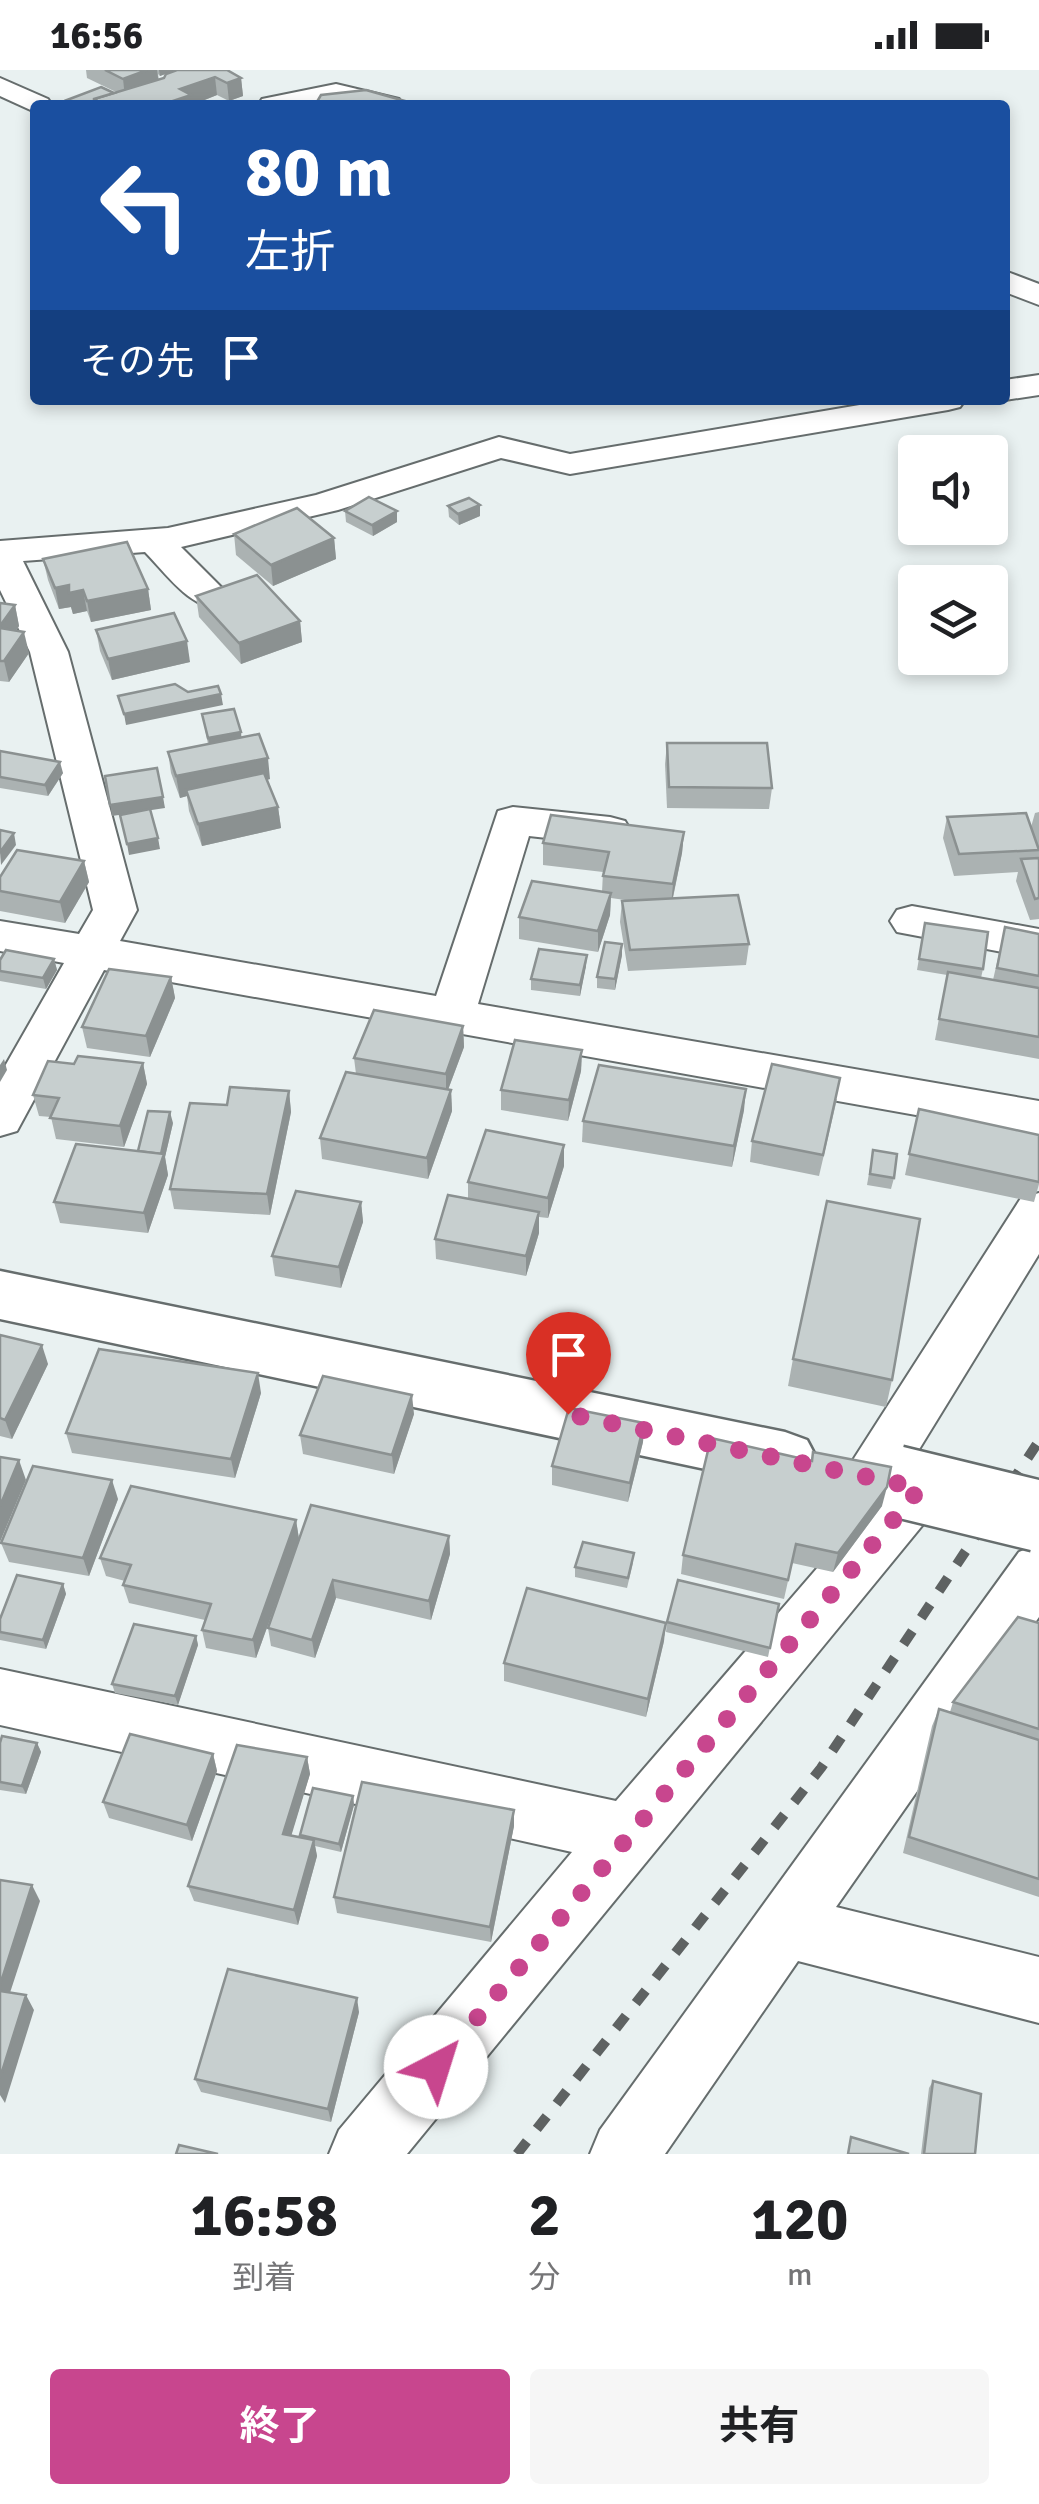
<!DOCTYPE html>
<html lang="ja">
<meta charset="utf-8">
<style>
:root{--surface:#fff;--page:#f6f6f6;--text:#202124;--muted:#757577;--accent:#c8468e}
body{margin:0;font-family:Signika,"Noto Sans JP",sans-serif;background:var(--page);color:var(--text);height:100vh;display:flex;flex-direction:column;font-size:38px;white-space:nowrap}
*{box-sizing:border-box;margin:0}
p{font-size:32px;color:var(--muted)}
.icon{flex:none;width:55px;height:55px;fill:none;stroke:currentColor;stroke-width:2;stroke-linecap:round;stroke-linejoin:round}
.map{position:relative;height:2084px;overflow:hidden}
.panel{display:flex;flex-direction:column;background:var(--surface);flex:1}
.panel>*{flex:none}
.banner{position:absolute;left:30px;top:30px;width:980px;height:305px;border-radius:10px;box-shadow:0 5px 15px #0003;background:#1a4fa0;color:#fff;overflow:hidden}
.fabs{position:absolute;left:898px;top:365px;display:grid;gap:20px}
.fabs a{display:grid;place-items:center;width:110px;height:110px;border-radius:10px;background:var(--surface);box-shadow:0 5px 15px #0003;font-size:50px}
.pin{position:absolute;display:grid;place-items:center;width:85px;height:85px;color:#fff;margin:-102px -42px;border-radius:50% 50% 50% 0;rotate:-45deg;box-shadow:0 0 10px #0007}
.pin .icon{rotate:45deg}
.me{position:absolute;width:110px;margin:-55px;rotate:40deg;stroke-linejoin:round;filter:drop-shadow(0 0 8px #0008)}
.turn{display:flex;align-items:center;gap:35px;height:210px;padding:0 50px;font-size:45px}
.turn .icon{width:130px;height:130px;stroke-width:2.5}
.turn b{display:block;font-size:70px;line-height:85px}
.then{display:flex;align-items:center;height:95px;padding:0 50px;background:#0003;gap:20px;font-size:38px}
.eta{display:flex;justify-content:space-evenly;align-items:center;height:170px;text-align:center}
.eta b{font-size:60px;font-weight:700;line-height:70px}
.action{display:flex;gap:20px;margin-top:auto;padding:20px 50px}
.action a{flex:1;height:115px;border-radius:10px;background:var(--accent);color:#fff;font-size:40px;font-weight:700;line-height:115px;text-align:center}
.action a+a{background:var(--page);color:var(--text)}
.status{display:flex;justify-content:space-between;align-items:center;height:70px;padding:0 50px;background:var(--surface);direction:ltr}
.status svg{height:28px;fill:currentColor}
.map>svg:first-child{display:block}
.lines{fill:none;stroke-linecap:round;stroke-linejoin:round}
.minor-casing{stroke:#666d6d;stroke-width:4}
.tertiary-casing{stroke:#666d6d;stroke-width:5}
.minor{fill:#fff;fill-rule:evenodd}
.tertiary{fill:#fff;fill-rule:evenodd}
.rail{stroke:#5e6262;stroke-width:10;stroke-dasharray:16 16;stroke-linecap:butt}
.tertiary-bridge-casing{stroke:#666d6d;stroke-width:75;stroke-linecap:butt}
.tertiary-bridge{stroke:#fff;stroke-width:70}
.wall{fill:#abb2b2}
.shaded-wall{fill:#8b9191}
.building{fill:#c7cfcf;stroke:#8b9191;stroke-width:2.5}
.route{stroke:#c8468e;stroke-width:18;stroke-dasharray:0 32.4}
</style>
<div class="status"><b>16:56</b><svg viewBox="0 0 49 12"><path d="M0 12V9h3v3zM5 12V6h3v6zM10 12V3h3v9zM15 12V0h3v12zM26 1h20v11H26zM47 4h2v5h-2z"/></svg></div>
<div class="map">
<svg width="1039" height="2084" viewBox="0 0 1039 2084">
<rect width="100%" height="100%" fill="#e9f1f1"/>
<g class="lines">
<defs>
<g id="minor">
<polygon points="0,8 48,29 52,35 35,35 35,42 0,26"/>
<polygon points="336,14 399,29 403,35 356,35 336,30 312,35 258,35 262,29"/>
<polygon points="1005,201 1039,214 1039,235 1005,222"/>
<polygon points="1039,305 1039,325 1005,330 1005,310"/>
<path d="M 889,330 L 965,330 L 960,337 L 948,340 L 570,404 L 501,388 L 338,440 L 181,477 L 233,529 L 227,537 C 194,545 167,504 145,482 L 23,491 L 68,582 L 137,840 L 120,871 L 436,926 L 498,741 L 513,737 L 610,747 L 625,751 L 631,761 L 625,771 L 610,775 L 529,766 L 478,934 L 1039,1031 L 1039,1067 L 104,900 L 17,1061 L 0,1066 L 0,1005 L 64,893 L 0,881 L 0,851 L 79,864 L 93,840 L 30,582 L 0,520 L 0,471 L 168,458 L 316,425 L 499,367 L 570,384 Z"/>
<polygon points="912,836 1039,859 1039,889 897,862 890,851 897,840"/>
<polygon points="1039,1123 1039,1184 907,1399 920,1394 939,1401 948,1418 939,1435 407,2084 329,2084 339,2060 572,1782 0,1655 0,1599 616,1731 876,1430 853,1424 845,1407 853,1390 1021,1128"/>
<polygon points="1039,1474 1039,1547 836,1837 1039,1887 1039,1953 798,1891 665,2084 590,2084 600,2060 1019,1482"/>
</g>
<polygon id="tertiary" points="0,1201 785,1362 807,1370 817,1389 807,1408 785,1416 0,1249"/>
</defs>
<use href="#minor" class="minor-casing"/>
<use href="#tertiary" class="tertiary-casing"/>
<use href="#minor" class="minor"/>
<use href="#tertiary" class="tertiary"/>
<polyline class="rail" points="517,2084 821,1698 1039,1371"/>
<defs>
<polyline id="tertiary-bridge" points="895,1411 1039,1446"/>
</defs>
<use href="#tertiary-bridge" class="tertiary-bridge-casing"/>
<use href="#tertiary-bridge" class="tertiary-bridge"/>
</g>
<g class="wall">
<polygon points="86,0 176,0 160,6 158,4 159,10 229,1 241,8 243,26 229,31 217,25 192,35 67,35 67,30 116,22 87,8"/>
<polygon points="480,435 480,446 459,455 449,447 448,436"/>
<polygon points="345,441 397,452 373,466 346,452"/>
<polygon points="234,464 334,468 336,489 273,516 236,485"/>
<polygon points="43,489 148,519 151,540 91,552 87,541 73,544 71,537 59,539 48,510"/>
<polygon points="196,526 300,551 302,572 241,594 199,547"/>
<polygon points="0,533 15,535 19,556 16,561 29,583 9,612 0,611"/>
<polygon points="96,560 190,592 112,610 100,581"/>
<polygon points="202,644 241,662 241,667 270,709 267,710 278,737 281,758 202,776 189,741 187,726 180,728 171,703 168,682 208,674"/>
<polygon points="667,673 772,718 769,739 667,738 665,694"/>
<polygon points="0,681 63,703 48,726 0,718"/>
<polygon points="1039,742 1039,849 1030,850 1016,811 1018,802 954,806 943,768 947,747 1031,757 1035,743"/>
<polygon points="684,762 682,783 673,828 749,874 746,895 628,901 620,852 622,831 632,831 611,828 610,845 598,882 519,869 519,847 602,822 603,802 543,795 543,773"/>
<polygon points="84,791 89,812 65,853 0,841 0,807"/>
<polygon points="925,853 983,899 981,908 993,910 1005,857 1039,864 1039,989 935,970 947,905 917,900"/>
<polygon points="622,885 615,920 597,918 597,907"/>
<polygon points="54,889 57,900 46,919 0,911 0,890"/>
<polygon points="586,896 580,926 531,920 531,909"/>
<polygon points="171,907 175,928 150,987 87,978 82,957"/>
<polygon points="463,956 464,977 448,1020 451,1020 452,1041 428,1109 322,1089 320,1068 356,1004 354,988"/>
<polygon points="582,980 581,1001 568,1051 501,1040 501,1020"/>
<polygon points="143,993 147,1014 124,1077 56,1069 51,1047 39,1046 33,1025 74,994"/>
<polygon points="289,1021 291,1042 270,1145 174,1139 170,1119 227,1035"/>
<polygon points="837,1029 819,1106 750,1092 752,1071"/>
<polygon points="919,1039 1039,1065 1039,1114 1034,1132 905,1105"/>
<polygon points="744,1040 732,1097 582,1072 583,1051"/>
<polygon points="173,1053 165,1087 168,1105 148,1163 60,1153 54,1132 138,1081"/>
<polygon points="873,1080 894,1108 891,1119 867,1115"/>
<polygon points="564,1096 548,1148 539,1147 539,1163 526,1206 436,1189 435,1169 468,1129 468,1112"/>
<polygon points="361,1132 363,1152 341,1218 275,1206 272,1186"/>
<polygon points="0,1265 48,1294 12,1369 0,1366"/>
<polygon points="793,1289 892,1310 886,1337 788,1316"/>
<polygon points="261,1323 235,1408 72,1383 66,1363"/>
<polygon points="414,1344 394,1404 303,1384 300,1365"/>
<polygon points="644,1353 643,1372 628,1432 552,1415 552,1396"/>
<polygon points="813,1382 882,1436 833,1502 792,1493 784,1529 681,1504 683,1485 811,1391"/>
<polygon points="118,1429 89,1506 9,1492 1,1473"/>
<polygon points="311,1435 449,1466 450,1484 431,1550 336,1528 315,1588 271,1576 268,1558"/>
<polygon points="296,1450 299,1469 256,1588 206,1578 202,1560 205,1550 129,1533 123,1515 125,1511 106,1506 100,1488"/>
<polygon points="633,1493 627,1518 575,1507 575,1497"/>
<polygon points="63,1514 66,1524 46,1579 0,1570 0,1549"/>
<polygon points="779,1534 768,1587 666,1562 667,1552"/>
<polygon points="1039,1553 1039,1827 903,1783 932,1656 939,1639 950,1642 953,1632"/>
<polygon points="196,1566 198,1575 178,1635 115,1623 112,1614"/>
<polygon points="664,1571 646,1647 504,1611 504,1593"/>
<polygon points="0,1673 37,1673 41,1682 26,1724 0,1720"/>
<polygon points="213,1684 217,1701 192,1771 109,1748 103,1732"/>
<polygon points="307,1687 310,1704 291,1765 300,1767 300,1765 353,1726 354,1735 341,1782 315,1776 317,1786 298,1855 194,1831 188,1816"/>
<polygon points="514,1756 491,1872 337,1843 334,1827"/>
<polygon points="359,1942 331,2052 201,2022 195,2009"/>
<polygon points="933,2011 975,2084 921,2084 929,2018"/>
</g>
<g class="shaded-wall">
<polygon points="147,0 157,0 159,15 125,27 123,9"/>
<polygon points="159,0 176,0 160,6"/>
<polygon points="221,0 228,0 230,12 241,8 243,26 229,31 227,13"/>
<polygon points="215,7 217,25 192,35 161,35 180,19"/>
<polygon points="480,435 480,446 459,455 458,444"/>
<polygon points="397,441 397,452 373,466 372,455"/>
<polygon points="334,468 336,489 273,516 271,495"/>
<polygon points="69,515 83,520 87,541 73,544 71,537 59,539 55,518"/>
<polygon points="148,519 151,540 91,552 87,531"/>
<polygon points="15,535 19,556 4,579 0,556"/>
<polygon points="300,551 302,572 241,594 239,573"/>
<polygon points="24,562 29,583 9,612 4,591"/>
<polygon points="187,571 190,592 112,610 108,589"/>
<polygon points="221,624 223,635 126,655 124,644"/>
<polygon points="241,662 242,674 210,679 208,668"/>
<polygon points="268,688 270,709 188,726 186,720 187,726 180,728 176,706"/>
<polygon points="60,692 63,703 48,726 45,715"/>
<polygon points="163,727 165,738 112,746 110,735"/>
<polygon points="278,737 281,758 202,776 198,754"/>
<polygon points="684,762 682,783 671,836 673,814"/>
<polygon points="14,763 16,775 1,795 0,782"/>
<polygon points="158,768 160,779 129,785 127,774"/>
<polygon points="84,791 89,812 65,853 60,832"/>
<polygon points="611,823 610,845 598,882 598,861"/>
<polygon points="622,874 622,885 615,920 615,909"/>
<polygon points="587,885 586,896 580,926 580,915"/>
<polygon points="54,889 57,900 46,919 43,908"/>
<polygon points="171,907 175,928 150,987 146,966"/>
<polygon points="463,956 464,977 446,1025 446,1004"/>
<polygon points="582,980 581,1001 568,1051 569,1030"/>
<polygon points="4,989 7,1000 0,1012 0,995"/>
<polygon points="143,993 147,1014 124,1077 120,1056"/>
<polygon points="746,1019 744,1040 732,1097 734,1076"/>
<polygon points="451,1020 452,1041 428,1109 427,1088"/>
<polygon points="289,1021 291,1042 270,1145 267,1124"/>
<polygon points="170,1042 173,1053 165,1087 168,1105 148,1163 144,1143 159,1089"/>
<polygon points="564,1075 564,1096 548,1148 548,1128"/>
<polygon points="361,1132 363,1152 341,1218 339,1197"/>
<polygon points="539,1142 539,1163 526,1206 526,1186"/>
<polygon points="42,1275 48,1294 12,1369 5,1350"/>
<polygon points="258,1303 261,1323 235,1408 231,1389"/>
<polygon points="412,1325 414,1344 394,1404 392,1385"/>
<polygon points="644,1353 643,1372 628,1432 630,1413"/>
<polygon points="19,1390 26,1410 0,1472 0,1436"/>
<polygon points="112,1410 118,1429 89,1506 83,1488"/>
<polygon points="887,1417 882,1436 833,1502 838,1483"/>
<polygon points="296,1450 299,1469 256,1588 253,1570"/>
<polygon points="449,1466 450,1484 431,1550 429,1531"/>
<polygon points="333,1510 336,1528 315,1588 312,1570"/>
<polygon points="63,1514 66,1524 46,1579 43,1570"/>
<polygon points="666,1553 664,1571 646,1647 648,1629"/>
<polygon points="196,1566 198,1575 178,1635 175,1626"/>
<polygon points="37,1673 41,1682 26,1724 22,1716"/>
<polygon points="213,1684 217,1701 192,1771 187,1755"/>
<polygon points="307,1687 310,1704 287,1780 283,1764"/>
<polygon points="353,1726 354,1735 341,1782 339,1774"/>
<polygon points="514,1740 514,1756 491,1872 490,1857"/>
<polygon points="314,1770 317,1786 298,1855 294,1840"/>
<polygon points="32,1815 40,1831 6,1935 0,1924 0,1915"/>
<polygon points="26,1925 34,1940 5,2033 0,2025 0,2008"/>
<polygon points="357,1928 359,1942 331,2052 328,2039"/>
</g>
<g class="building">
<polygon points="105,0 147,0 123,9"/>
<polygon points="177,0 227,0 241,8 227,13 215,7 180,19 191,25 161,35 105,35 94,29 164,8 166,4"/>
<polygon points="101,17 114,23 94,29 94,35 77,35 67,30"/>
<polygon points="366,20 412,33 412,35 315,35 321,25"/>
<polygon points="369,427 397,441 372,455 345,441"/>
<polygon points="469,428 480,435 458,444 448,436"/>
<polygon points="297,438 334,468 271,495 234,464"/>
<polygon points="127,472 148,519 87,531 83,520 69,523 69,515 55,518 43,489"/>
<polygon points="257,505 300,551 239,573 196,526"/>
<polygon points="0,533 15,535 0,556"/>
<polygon points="174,543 187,571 108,589 96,560"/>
<polygon points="0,558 24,562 4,591 0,591"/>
<polygon points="175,614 188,622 218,616 221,624 124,644 118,626"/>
<polygon points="234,639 241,662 208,668 202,644"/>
<polygon points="259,664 268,688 176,706 168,682"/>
<polygon points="667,673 767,673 772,718 669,717"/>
<polygon points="0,681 60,692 45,715 0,707"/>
<polygon points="157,698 163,727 110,735 105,706"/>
<polygon points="264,703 278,737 198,754 186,720"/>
<polygon points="150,739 158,768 127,774 120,745"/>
<polygon points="1026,743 1039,780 959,784 947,747"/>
<polygon points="551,745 684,762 673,814 603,806 609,782 543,773"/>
<polygon points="0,760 14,763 0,782"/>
<polygon points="17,780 84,791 60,832 0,821 0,807"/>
<polygon points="1039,788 1039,828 1035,829 1021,789"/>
<polygon points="532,811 611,823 598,861 519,847"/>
<polygon points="738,825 749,874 630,880 622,831"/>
<polygon points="925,853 988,862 983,899 919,889"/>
<polygon points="1005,857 1039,864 1039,906 997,898"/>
<polygon points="605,872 622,874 615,909 597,907"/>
<polygon points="539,879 587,885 580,915 531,909"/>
<polygon points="6,880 54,889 43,908 0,901 0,890"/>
<polygon points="109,899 171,907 146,966 82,957"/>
<polygon points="948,902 1039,918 1039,967 939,949"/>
<polygon points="374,940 463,956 446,1004 354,988"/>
<polygon points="515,970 582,980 569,1030 501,1020"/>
<polygon points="78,986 143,993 120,1056 50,1048 59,1028 33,1025 48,991 74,994"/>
<polygon points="772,994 840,1008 823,1085 752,1071"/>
<polygon points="599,995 746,1019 734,1076 583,1051"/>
<polygon points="346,1002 451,1020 427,1088 320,1068"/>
<polygon points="230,1017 289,1021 267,1124 170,1119 190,1033 227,1035"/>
<polygon points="919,1039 1039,1065 1039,1112 909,1084"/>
<polygon points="148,1041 170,1042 161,1084 138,1081"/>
<polygon points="486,1060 564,1075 548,1128 468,1112"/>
<polygon points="76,1074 164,1084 144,1143 54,1132"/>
<polygon points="873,1080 897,1084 894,1108 870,1104"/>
<polygon points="296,1121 361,1132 339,1197 272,1186"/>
<polygon points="448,1125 539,1142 526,1186 435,1169"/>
<polygon points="827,1131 920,1149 892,1310 793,1289"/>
<polygon points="0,1265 42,1275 5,1350 0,1348"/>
<polygon points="99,1279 258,1303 231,1389 66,1363"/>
<polygon points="323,1306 412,1325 392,1385 300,1365"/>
<polygon points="569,1338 644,1353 630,1413 552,1396"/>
<polygon points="711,1368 812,1391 813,1382 891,1397 887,1417 838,1483 796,1474 788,1510 683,1485"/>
<polygon points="0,1387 19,1390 0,1436"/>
<polygon points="33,1396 112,1410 83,1488 1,1473"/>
<polygon points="131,1416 296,1450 253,1570 202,1560 211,1534 123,1515 131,1495 100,1488"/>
<polygon points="311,1435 449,1466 429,1531 333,1510 312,1570 268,1558"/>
<polygon points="583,1472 634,1483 628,1508 575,1497"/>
<polygon points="17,1505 63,1514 43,1570 0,1562 0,1549"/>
<polygon points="678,1510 779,1534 770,1578 667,1552"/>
<polygon points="527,1518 666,1553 648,1629 504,1593"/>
<polygon points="1018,1547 1039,1553 1039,1659 953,1632"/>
<polygon points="134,1554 196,1566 175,1626 112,1614"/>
<polygon points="939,1639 1039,1670 1039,1809 909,1767"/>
<polygon points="130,1664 213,1684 187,1755 103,1732"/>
<polygon points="2,1666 37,1673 22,1716 0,1712 0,1673"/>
<polygon points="237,1675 307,1687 283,1764 314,1770 294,1840 188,1816"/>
<polygon points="362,1712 514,1740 490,1857 334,1827"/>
<polygon points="313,1718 353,1726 339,1774 300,1765"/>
<polygon points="0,1810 32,1815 0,1915"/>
<polygon points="228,1899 357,1928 328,2039 195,2009"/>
<polygon points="0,1921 26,1925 0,2008"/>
<polygon points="933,2011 981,2024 975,2084 924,2084"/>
<polygon points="851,2067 909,2084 848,2084"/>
<polygon points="179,2075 218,2084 176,2084"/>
</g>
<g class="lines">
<polyline class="route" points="436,1997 920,1418 568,1344"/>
</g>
</svg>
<div class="fabs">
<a><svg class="icon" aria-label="sound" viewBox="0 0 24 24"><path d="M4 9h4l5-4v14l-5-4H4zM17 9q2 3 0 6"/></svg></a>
<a><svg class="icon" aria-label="layers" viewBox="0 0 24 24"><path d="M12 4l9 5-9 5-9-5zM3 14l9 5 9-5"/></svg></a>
</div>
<div class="pin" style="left:568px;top:1344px;background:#d93025"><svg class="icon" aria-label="arrive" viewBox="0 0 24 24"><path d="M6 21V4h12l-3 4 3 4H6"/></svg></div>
<svg class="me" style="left:436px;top:1997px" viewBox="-20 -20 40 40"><circle r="19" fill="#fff"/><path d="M0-13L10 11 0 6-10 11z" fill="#c8468e"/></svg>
<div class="banner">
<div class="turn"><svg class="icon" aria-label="left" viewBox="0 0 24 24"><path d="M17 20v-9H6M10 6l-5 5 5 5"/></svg><div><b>80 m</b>左折</div></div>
<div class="then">その先<svg class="icon" aria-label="arrive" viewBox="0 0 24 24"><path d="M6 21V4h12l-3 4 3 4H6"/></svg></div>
</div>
</div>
<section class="panel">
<div class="eta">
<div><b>16:58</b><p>到着</p></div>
<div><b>2</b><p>分</p></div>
<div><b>120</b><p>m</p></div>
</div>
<div class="action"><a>終了</a><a>共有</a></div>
</section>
